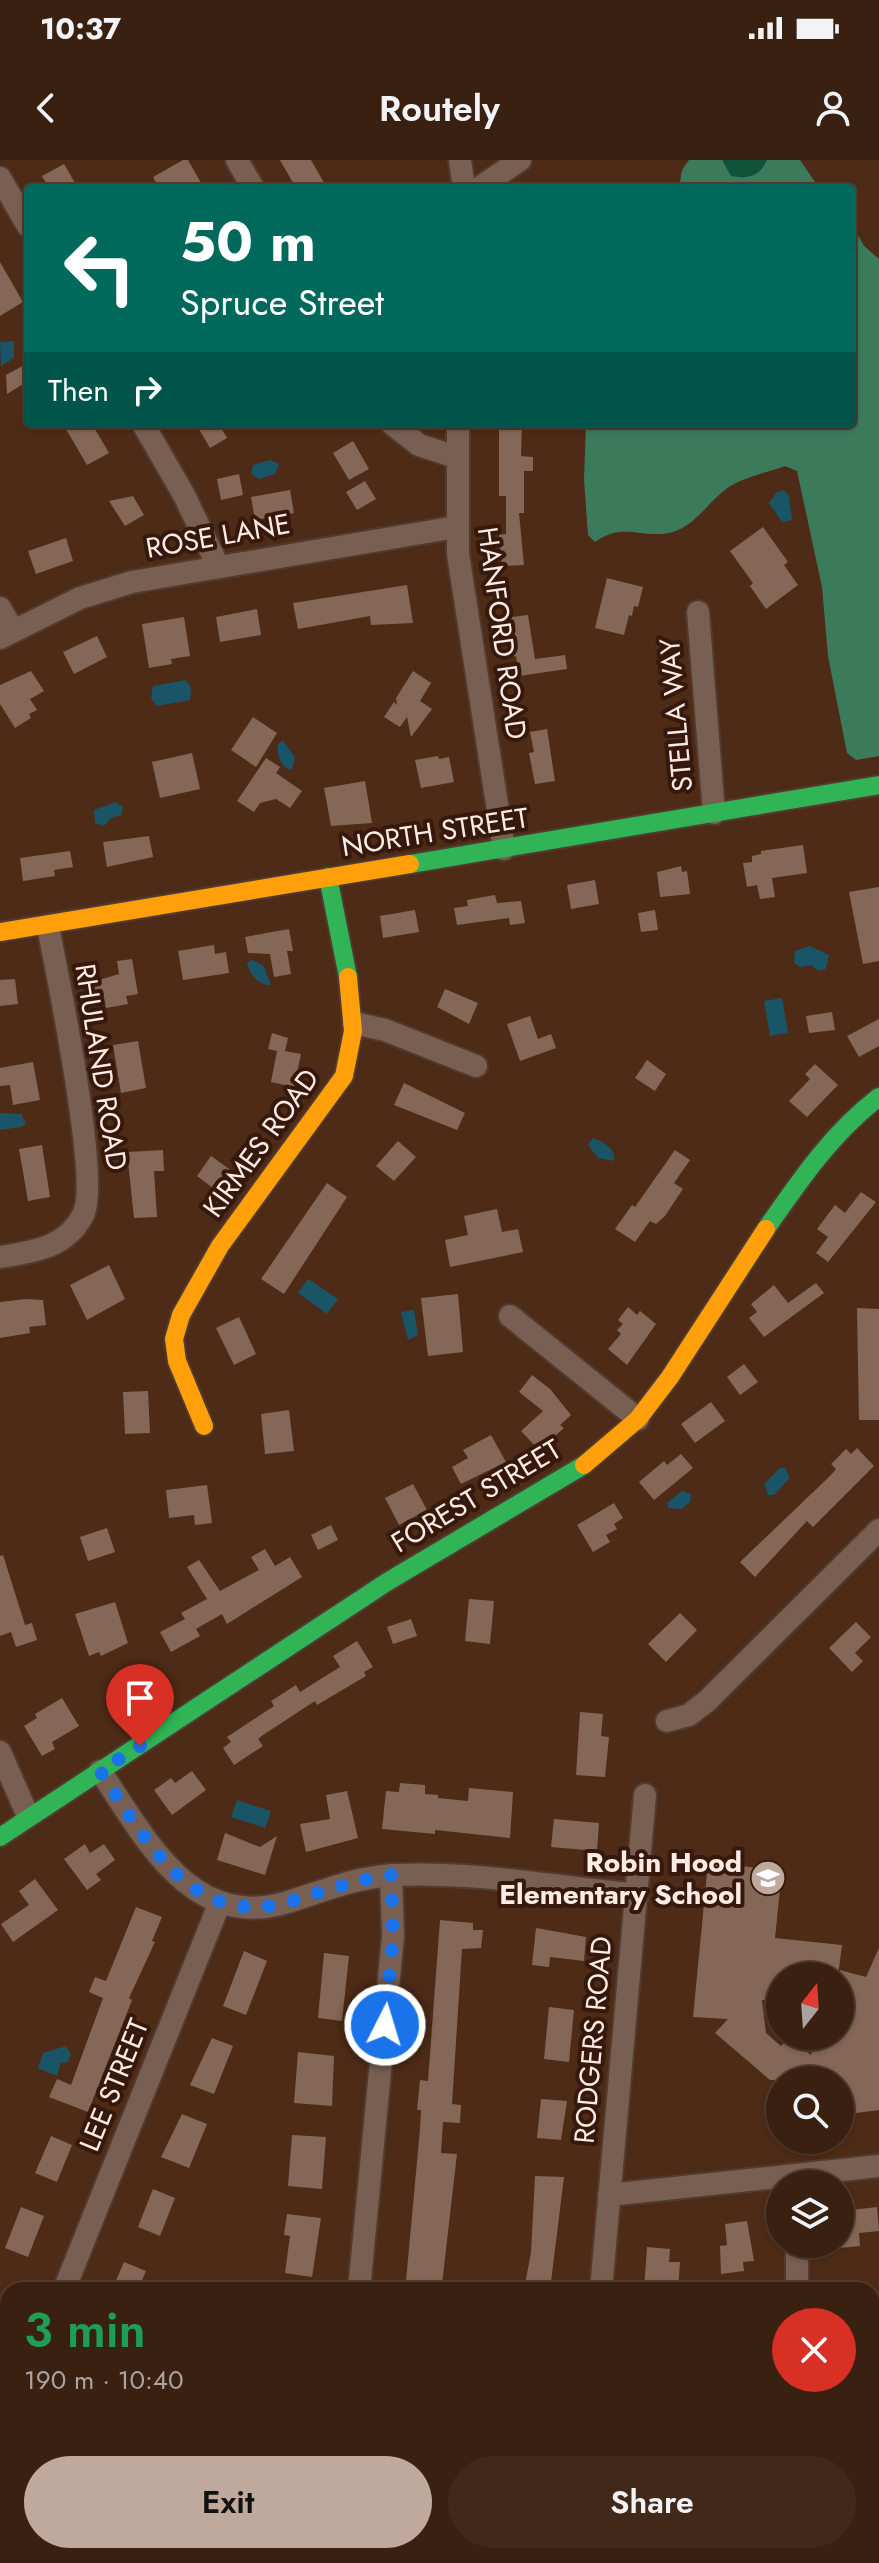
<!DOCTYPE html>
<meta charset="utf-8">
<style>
:root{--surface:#3a2010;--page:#412819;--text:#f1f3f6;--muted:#aba39f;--line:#543e30;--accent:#bfa89c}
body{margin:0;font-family:Jost,sans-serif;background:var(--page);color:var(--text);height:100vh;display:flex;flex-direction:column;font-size:30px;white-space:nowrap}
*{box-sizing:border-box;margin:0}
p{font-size:26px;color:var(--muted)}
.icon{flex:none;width:44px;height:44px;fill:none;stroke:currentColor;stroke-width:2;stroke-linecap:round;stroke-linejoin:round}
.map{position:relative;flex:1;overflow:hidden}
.details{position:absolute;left:0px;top:2122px;width:880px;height:282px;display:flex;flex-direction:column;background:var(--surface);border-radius:24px 24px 0 0;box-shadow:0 2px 6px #0004,0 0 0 2px var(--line)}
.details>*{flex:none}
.top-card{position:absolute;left:24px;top:24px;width:832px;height:244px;border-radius:8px;box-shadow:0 2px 6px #0004,0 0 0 2px var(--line);background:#00695c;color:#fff;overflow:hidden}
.needle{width:52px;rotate:17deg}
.tools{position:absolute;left:766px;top:1802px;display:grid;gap:16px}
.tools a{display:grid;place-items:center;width:88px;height:88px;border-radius:50%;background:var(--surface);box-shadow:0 2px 6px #0004,0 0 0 2px var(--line);font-size:40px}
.pin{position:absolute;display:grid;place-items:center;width:68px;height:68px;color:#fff;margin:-82px -34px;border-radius:50% 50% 50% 0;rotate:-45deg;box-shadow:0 0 8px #0007}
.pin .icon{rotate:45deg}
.me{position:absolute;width:88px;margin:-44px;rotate:5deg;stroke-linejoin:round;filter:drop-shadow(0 0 6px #0008)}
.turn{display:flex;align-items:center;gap:28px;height:168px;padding:0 24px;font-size:36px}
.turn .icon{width:104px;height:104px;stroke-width:2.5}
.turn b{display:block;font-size:56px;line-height:68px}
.then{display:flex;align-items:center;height:76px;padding:0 24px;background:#0003;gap:16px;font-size:30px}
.round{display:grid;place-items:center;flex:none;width:84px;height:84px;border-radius:42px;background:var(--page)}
.summary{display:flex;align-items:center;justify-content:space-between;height:136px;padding:0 24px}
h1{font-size:48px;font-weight:600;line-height:60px;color:#1e9e55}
.primary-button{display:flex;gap:16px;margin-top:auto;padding:16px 24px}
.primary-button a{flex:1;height:92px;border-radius:48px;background:var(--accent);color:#111;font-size:32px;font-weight:600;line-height:92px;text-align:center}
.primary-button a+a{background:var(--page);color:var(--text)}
.status{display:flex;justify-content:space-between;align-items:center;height:56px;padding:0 40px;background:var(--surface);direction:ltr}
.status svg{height:22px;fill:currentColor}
header{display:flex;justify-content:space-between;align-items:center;height:104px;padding:0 24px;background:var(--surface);font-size:36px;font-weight:600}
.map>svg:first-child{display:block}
.green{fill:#0d5239}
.forest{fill:#3b7b5c}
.water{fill:#195567}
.building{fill:#856757}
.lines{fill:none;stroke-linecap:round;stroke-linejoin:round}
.street-casing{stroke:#513b30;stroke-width:26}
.fast-casing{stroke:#513b30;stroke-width:22}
.slow-casing{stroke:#513b30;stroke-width:22}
.street{stroke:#785f52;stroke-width:22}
.fast{stroke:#30b455;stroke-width:18}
.slow{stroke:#ff9f0a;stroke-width:18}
.route{stroke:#1a73e8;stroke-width:14;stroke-dasharray:0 25.2}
.labels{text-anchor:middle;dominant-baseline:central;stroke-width:8;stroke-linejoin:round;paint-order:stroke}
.street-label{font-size:28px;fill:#fcebe4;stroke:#36190c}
.poi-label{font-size:28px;font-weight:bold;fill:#fcebe4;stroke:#36190c;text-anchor:end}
</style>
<div class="status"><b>10:37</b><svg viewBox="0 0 49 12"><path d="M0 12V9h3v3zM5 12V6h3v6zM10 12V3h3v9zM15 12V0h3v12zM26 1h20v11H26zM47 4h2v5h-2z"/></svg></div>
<header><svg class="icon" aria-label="back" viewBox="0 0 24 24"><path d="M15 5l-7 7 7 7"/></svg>Routely<svg class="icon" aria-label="person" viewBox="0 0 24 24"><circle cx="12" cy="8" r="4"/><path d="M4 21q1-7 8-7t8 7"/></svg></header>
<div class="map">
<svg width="879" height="2403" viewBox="0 0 879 2403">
<rect width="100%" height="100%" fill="#4e2b16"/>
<polygon class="green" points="715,0 796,0 812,28 694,28"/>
<g class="forest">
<path d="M 689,0 L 722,0 L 731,16 C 748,19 759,17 767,0 L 800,0 L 819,28 L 679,28 L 682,10 Z"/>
<path d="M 852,64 L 864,86 L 879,99 L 879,596 L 856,600 L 847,593 L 828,496 L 822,427 L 797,311 L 785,306 C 766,313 742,317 726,329 C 709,342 694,366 673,372 C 642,380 624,361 595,382 L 588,375 L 584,319 L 586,264 L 852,264 Z"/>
</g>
<g class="water">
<polygon points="14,181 14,198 1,206 0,182"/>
<polygon points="270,300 279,304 275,314 259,319 251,314 253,305"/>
<polygon points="784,330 789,336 792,360 782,362 769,343 777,332"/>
<polygon points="186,520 191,528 190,540 157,546 151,538 153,526"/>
<path d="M 283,581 L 295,597 L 292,610 C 280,608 277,595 278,584 Z"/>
<polygon points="116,642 123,647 121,655 111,658 104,666 95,663 94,650"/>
<polygon points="810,786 829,795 826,809 818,811 811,805 801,807 794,803 795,791"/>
<path d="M 252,800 L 263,805 L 271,825 C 258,825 250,815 247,803 Z"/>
<polygon points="782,838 788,873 770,876 764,841"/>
<polygon points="0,953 21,954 26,963 22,967 0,970"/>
<path d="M 593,978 C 604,982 616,989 614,1001 L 598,998 L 588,985 Z"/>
<polygon points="308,1119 338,1139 327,1154 298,1133"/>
<polygon points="414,1150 418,1175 408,1180 401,1152"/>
<polygon points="780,1308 785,1308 790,1318 774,1335 768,1335 764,1324"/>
<polygon points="682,1331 691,1334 690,1342 682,1349 668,1348 667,1343"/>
<polygon points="237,1640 271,1651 265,1668 231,1657"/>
<polygon points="66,1886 71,1895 67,1903 61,1902 57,1916 38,1908 43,1893"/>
</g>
<g class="building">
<polygon points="183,0 188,0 204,28 159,28 153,17"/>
<polygon points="280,0 311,0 327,28 296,28"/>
<polygon points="64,4 78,28 49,28 42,16"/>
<polygon points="0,102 23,142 0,156"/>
<polygon points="28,203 28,221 7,234 6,215"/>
<polygon points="63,264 92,264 109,293 87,305"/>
<polygon points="196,264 219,264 227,278 210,288"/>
<polygon points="499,264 522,264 521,296 533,297 533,311 524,311 524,353 519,353 524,405 502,406 499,375 506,374 506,336 499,336"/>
<polygon points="353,281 369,309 349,320 333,293"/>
<polygon points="239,314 243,335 221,340 217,319"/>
<polygon points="365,321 376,339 357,350 346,332"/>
<polygon points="290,330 294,353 255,360 251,337"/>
<polygon points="133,336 144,355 125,366 109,341"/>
<polygon points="763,367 788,402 784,405 798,425 766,449 750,426 753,423 730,391"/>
<polygon points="66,378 73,401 36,414 28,391"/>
<polygon points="607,418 643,427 638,447 634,446 632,456 629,455 624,475 595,468"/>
<polygon points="407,425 413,463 371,465 370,456 298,469 293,443"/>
<polygon points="257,449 261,475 220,482 216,457"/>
<polygon points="528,455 535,499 565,495 567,509 519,516 516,496 510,497 505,458"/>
<polygon points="184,457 190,496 171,499 172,504 149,508 142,464"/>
<polygon points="97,476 107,497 74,514 63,492"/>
<polygon points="31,511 44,531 30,539 37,550 29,554 31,558 15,568 0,544 0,525"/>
<polygon points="413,511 431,523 420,541 432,549 411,577 407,557 400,567 384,557 394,542 397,545 396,538"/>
<polygon points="253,557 277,573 256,607 231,590"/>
<polygon points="547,569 555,621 535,624 529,593 534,592 530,572"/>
<polygon points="192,593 200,629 160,638 152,602"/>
<polygon points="438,596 439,599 449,597 454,622 421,628 415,600"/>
<polygon points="266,598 280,607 276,613 302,631 290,648 276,639 260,643 254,652 237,641"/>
<polygon points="365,621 372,663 331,666 324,628"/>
<polygon points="149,676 153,697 107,707 103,682"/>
<polygon points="803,685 807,713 772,718 775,737 760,739 757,725 747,727 743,703 752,702 752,696 761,694 761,691"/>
<polygon points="70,691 73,707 54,710 55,716 23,721 20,698"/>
<polygon points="681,706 682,712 687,711 690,734 660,737 657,712"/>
<polygon points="595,720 599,744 571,749 567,725"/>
<polygon points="879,727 879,801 863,804 849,732"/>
<polygon points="495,735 497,743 521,741 525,763 510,765 509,758 457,765 454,748 468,746 467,740"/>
<polygon points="415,750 419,772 383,778 380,756"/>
<polygon points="655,750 658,770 641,772 638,753"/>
<polygon points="289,769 293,791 287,791 291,814 274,817 270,794 248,793 245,777"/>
<polygon points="214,785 215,794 226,792 229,813 183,820 178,791"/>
<polygon points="132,799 138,834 126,836 128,844 106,848 105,842 88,845 85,824 119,814 117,801"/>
<polygon points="15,819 18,844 0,846 0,820"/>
<polygon points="445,829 478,843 469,864 437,847"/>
<polygon points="832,852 835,870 809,873 806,856"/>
<polygon points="530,856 538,879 551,874 556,888 520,901 507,864"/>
<polygon points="879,859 879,886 859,897 847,876"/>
<polygon points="272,873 288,878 285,891 301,894 294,927 271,922 277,891 268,889"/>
<polygon points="138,881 146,928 121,933 113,885"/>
<polygon points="647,900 666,914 655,931 635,918"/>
<polygon points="33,902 40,940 13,945 10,925 0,926 0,908"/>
<polygon points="815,904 838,925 807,957 789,941 810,919 805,914"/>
<polygon points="404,923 465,953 457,970 394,945"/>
<polygon points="398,981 416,997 394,1021 376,1006"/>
<polygon points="42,985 50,1037 28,1041 19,989"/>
<polygon points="163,990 164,1011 154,1011 157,1057 134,1058 127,992"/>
<polygon points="675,990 690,1000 674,1023 683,1029 665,1056 656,1064 650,1061 635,1082 615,1069 632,1045 635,1047"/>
<polygon points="211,996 232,1011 217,1031 197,1016"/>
<polygon points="327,1023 347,1037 284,1134 261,1119"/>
<polygon points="861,1032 876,1042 828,1102 816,1093 828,1077 817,1069 835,1045 845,1053"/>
<polygon points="497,1049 502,1072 518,1069 523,1092 450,1107 445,1080 468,1075 464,1056"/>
<polygon points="109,1105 125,1139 87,1160 70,1125"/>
<polygon points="816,1123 824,1133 764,1177 749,1158 757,1152 751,1144 774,1125 788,1143"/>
<polygon points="458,1134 463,1192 428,1196 421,1138"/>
<polygon points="26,1139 43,1140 46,1165 29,1167 30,1173 0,1178 0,1142"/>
<polygon points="628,1147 637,1155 640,1151 656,1164 627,1205 608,1189 621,1174 617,1170 623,1164 618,1160"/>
<polygon points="857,1148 879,1149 879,1260 859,1260"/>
<polygon points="239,1157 256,1194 234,1205 216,1168"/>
<polygon points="744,1204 758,1222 740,1235 727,1217"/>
<polygon points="532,1215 550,1229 571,1255 560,1265 564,1268 539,1290 521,1271 543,1251 519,1232"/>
<polygon points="148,1231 150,1273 125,1274 123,1232"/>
<polygon points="711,1242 725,1261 695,1283 681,1264"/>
<polygon points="289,1250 294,1291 265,1294 261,1254"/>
<polygon points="491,1275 506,1302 461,1324 452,1307 468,1298 463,1290"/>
<polygon points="857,1288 874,1306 813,1367 807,1361 755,1417 740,1402 831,1315 836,1309 831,1304 846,1289 851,1294"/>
<polygon points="681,1294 693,1308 654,1340 639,1322 664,1301 667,1305"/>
<polygon points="413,1324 427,1350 399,1365 385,1338"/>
<polygon points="207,1325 212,1363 195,1365 194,1355 169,1358 166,1330"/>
<polygon points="614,1343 623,1358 614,1364 617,1369 606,1375 610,1382 593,1392 577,1365"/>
<polygon points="331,1365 338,1380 318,1390 311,1375"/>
<polygon points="107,1368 115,1392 88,1401 80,1377"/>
<polygon points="265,1389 275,1406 290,1397 302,1417 227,1464 222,1454 196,1469 200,1476 171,1492 160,1472 185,1459 181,1453 207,1439 187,1407 199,1400 220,1431 259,1410 251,1397"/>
<polygon points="3,1395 25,1465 32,1463 37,1480 16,1487 11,1472 0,1476 0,1396"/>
<polygon points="469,1439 494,1441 490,1484 465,1481"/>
<polygon points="115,1442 128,1483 101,1496 99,1492 89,1496 75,1454"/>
<polygon points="680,1453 697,1470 666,1502 648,1484"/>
<polygon points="411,1459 417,1476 393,1484 387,1467"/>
<polygon points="856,1462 871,1477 855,1493 863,1501 852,1512 829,1488"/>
<polygon points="357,1481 373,1507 364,1512 366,1516 317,1545 315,1541 263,1575 258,1579 263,1586 234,1605 223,1588 231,1582 227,1577 274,1546 271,1541 296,1525 300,1532 340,1507 333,1496"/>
<polygon points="62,1538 79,1566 52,1582 55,1589 42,1596 24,1566 37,1558 35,1554"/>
<polygon points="580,1552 603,1554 601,1576 609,1577 605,1617 576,1615"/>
<polygon points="192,1611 206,1630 172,1655 154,1630 171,1618 175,1623"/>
<polygon points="400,1623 425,1625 425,1634 438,1635 438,1638 468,1641 469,1628 513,1632 510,1678 435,1670 435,1674 382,1669 386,1631 399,1632"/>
<polygon points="347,1631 358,1678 306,1692 300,1664 330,1659 326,1635"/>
<polygon points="554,1659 599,1663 597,1691 551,1687"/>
<polygon points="225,1673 260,1687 277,1676 265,1715 217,1700"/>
<polygon points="85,1684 90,1693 104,1684 115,1700 96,1714 101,1720 87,1730 64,1699"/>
<polygon points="708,1703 782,1710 775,1778 842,1785 838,1816 780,1816 780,1841 762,1840 766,1873 781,1886 788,1878 811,1895 817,1876 840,1876 840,1810 866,1817 879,1788 879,1950 840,1955 840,1920 770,1920 715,1873 728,1859 693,1857"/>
<polygon points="35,1719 58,1750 13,1782 1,1764 29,1745 19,1731"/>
<polygon points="136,1747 162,1757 152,1781 155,1782 129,1838 132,1840 88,1952 49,1937 57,1919 71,1925 103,1838 89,1832 95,1817 106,1821"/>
<polygon points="440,1760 473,1763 473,1770 483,1770 481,1788 462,1789 452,1944 461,1945 460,1963 443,1962 441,1993 457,1994 442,2124 406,2121 420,1969 421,1950 417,1950 420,1920 428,1921"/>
<polygon points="536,1768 586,1777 584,1801 550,1797 549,1807 532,1805"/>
<polygon points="244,1791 267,1801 246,1855 223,1846"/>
<polygon points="324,1793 349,1796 342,1861 318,1858"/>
<polygon points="549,1847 574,1850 569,1902 544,1899"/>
<polygon points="212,1878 233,1886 214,1934 190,1925"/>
<polygon points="298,1892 334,1896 332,1946 294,1943"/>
<polygon points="541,1939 567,1941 561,1980 537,1978"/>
<polygon points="182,1954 207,1964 189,2008 161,1997"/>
<polygon points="292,1975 326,1977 322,2029 288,2026"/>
<polygon points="51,1976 72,1985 57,2022 35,2013"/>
<polygon points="535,2016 564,2017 550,2130 524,2130 531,2092"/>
<polygon points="153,2029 175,2038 160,2076 138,2067"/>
<polygon points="21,2047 44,2056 28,2097 5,2088"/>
<polygon points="877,2047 879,2071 859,2073 860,2086 840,2088 843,2051"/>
<polygon points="287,2054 321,2058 312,2117 285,2113 290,2076 284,2075"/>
<polygon points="747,2061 754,2101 743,2102 744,2111 721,2114 720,2086 727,2085 725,2064"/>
<polygon points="647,2087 670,2089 669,2102 680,2102 678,2130 644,2130"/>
<polygon points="124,2102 146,2111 138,2130 112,2130"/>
</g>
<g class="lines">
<defs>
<g id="street">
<polyline points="237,0 253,28"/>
<polyline points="460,0 464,28"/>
<polyline points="0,18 28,66"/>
<polyline points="479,28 520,0"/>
<polyline points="143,264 184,335 218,406"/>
<polyline points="392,264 419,285 456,297"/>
<polyline points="458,264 458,394 504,689"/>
<polyline points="0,448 13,470"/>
<polyline points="698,452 714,653"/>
<polyline points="0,478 80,438 132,422 456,367"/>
<polyline points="354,863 385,870 476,906"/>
<path d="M 0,1097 C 33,1092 66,1088 83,1055 C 101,1022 57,814 48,766"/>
<polyline points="510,1156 638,1259"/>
<polyline points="667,1561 689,1555 707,1541 879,1370"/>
<polyline points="0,1592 28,1656"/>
<path d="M 100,1611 C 145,1677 191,1772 288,1742 C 323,1731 356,1717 394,1715 C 474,1711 557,1727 637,1735"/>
<polyline points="609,2035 879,2006"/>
<polyline points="64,2130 220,1742"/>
<polyline points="359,2130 393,1776 391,1715"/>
<polyline points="601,2130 645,1635"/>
<polyline points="797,2130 797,2084"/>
<polyline points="0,2283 8,2264"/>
<polyline points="0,2340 8,2342"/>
<polyline points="132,2396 136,2403"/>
<polyline points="336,2396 336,2403"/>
<polyline points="575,2403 576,2396"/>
<polyline points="796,2403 796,2396"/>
</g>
<g id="fast">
<polyline points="410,704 879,625"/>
<polyline points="328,717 348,817"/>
<path d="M 766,1069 C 800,1020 832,973 879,937"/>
<polyline points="0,1677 387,1422 584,1305"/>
</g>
<g id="slow">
<polyline points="0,772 410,704"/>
<polyline points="204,1266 177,1201 174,1179 181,1155 220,1086 344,916 353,871 348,817"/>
<polyline points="584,1305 638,1259 670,1217 766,1069"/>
</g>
</defs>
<use href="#street" class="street-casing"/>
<use href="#fast" class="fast-casing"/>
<use href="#slow" class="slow-casing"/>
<use href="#street" class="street"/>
<use href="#fast" class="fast"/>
<use href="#slow" class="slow"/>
</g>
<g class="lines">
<path class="route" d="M 140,1586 L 100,1611 C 144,1676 190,1768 284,1743 C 321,1733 353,1720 391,1715 L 393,1776 L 385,1865"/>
</g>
<defs>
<symbol id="school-disc" viewBox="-11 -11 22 22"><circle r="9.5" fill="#bfa89c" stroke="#36190c"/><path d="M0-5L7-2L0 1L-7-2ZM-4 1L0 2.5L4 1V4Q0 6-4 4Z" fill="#fff"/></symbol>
</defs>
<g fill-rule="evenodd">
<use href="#school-disc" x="748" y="1698" width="40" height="40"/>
</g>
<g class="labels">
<g class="street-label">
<text transform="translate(218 376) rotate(-10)">ROSE LANE</text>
<text transform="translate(502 473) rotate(82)">HANFORD ROAD</text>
<text transform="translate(676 555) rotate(-95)">STELLA WAY</text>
<text transform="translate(435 672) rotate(-9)">NORTH STREET</text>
<text transform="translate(101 907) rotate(81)">RHULAND ROAD</text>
<text transform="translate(261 983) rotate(-54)">KIRMES ROAD</text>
<text transform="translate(476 1336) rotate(-31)">FOREST STREET</text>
<text transform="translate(593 1880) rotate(-85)">RODGERS ROAD</text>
<text transform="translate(114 1925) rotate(-68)">LEE STREET</text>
</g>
<g class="poi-label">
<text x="742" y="1702">Robin Hood<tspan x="742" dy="32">Elementary School</tspan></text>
</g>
</g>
</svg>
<div class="tools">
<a><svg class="needle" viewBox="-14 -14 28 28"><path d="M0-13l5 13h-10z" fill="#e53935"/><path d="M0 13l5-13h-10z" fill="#aba39f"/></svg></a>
<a><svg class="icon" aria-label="search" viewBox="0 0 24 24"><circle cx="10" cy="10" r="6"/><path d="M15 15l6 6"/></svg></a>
<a><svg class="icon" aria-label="layers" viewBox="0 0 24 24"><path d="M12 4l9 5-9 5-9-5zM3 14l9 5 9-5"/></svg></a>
</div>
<div class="pin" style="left:140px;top:1586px;background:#d93025"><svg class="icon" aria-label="arrive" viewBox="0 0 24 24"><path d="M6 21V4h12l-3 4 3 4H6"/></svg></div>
<svg class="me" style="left:385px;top:1865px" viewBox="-20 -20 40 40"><circle r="17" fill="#1a73e8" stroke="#fff" stroke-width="3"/><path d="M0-11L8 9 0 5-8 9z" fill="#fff"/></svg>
<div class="top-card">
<div class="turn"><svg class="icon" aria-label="left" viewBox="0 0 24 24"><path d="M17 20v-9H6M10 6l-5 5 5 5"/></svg><div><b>50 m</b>Spruce Street</div></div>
<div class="then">Then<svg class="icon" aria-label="right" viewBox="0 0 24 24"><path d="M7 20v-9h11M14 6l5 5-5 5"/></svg></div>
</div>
<section class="details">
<div class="summary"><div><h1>3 min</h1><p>190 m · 10:40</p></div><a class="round" style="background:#d93025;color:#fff"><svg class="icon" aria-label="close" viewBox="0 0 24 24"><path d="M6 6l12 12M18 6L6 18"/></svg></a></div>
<div class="primary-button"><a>Exit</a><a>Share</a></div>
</section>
</div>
